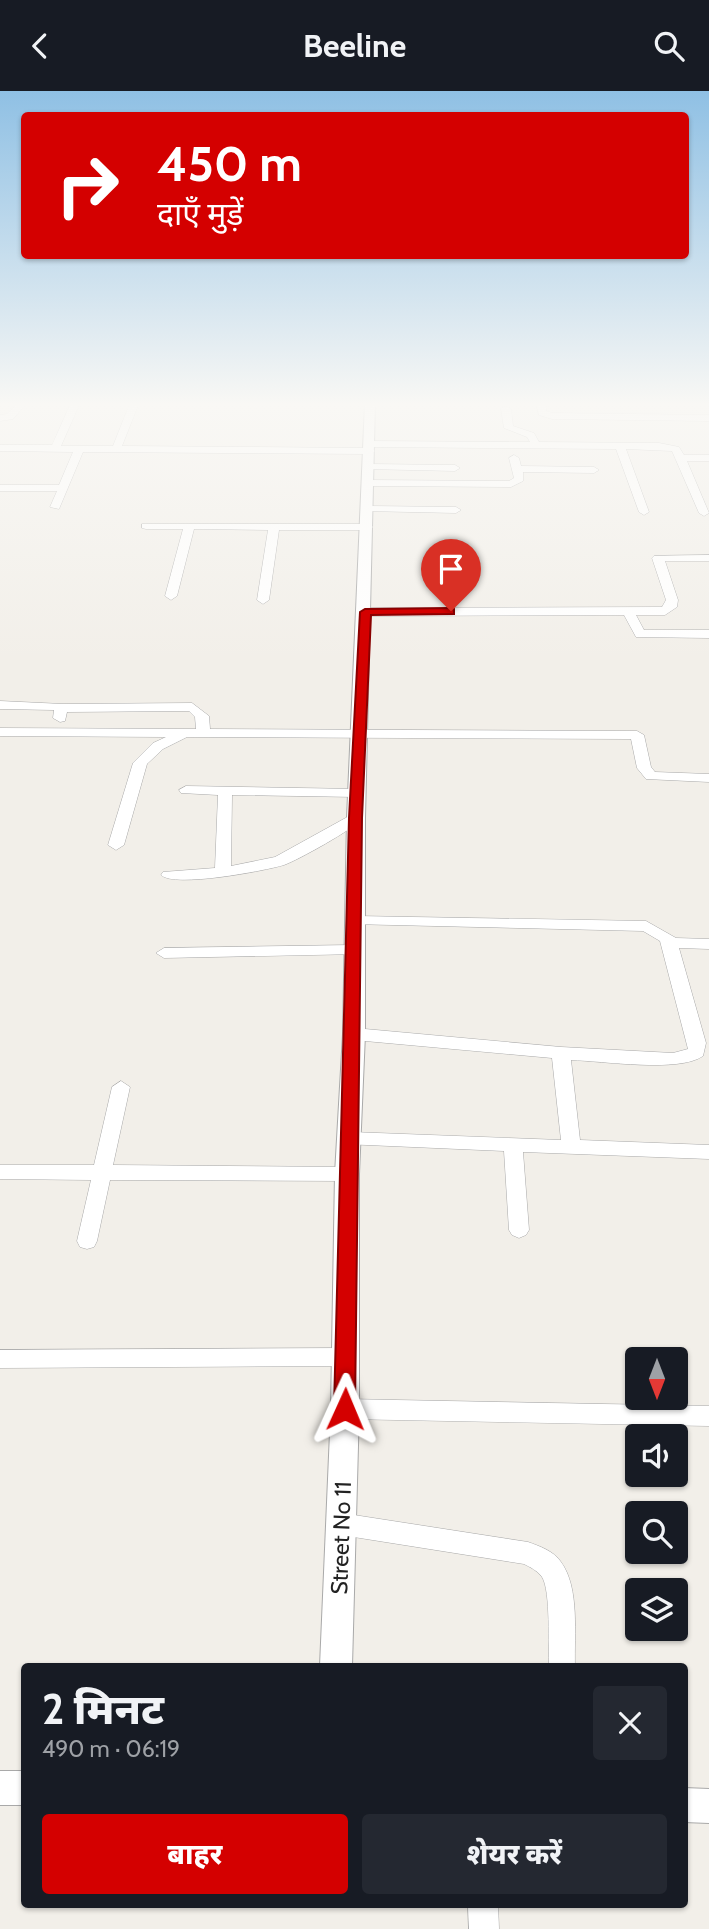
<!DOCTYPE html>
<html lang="hi">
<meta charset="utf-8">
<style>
:root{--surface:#171b24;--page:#242831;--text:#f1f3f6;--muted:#9ea1a6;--accent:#d40000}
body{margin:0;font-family:Cabin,"Noto Sans Devanagari",sans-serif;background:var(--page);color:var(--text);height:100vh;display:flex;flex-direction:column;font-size:26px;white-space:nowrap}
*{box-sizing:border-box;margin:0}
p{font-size:23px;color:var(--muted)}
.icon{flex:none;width:38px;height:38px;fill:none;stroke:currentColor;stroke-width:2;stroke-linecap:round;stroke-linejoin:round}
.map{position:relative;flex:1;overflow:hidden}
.details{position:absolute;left:21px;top:1572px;width:667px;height:245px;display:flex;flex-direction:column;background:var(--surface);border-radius:7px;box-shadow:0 2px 5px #0004}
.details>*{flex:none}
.guide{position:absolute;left:21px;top:21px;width:668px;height:147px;border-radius:7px;box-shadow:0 2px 5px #0004;background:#d40000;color:#fff;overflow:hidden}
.needle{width:46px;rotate:180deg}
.buttons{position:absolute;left:625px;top:1256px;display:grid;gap:14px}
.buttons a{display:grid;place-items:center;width:63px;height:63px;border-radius:7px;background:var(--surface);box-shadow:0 2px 5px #0004;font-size:35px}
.pin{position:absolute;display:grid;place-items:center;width:60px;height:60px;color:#fff;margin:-72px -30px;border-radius:50% 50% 50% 0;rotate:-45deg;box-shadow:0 0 7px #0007}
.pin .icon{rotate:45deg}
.me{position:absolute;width:77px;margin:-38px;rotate:1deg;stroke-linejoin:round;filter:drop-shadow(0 0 5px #0008)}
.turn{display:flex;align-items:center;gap:24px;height:147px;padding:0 21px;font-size:32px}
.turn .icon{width:91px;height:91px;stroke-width:2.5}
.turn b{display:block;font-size:49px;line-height:60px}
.round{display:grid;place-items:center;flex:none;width:74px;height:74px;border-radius:7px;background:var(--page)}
.head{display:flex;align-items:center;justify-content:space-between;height:119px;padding:0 21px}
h1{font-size:42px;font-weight:800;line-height:52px}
.primary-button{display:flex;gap:14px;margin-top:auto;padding:14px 21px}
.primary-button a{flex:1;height:80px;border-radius:7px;background:var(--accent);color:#fff;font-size:28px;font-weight:800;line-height:80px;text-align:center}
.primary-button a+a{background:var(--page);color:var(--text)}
header{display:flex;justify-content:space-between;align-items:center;height:91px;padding:0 21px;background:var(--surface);font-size:32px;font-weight:800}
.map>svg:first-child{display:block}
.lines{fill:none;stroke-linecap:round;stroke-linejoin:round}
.minor-casing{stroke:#a9a9a9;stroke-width:1}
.tertiary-casing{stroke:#a9a9a9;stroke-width:2}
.minor{fill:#fff;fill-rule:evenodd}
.tertiary{fill:#fff;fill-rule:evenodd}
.route{fill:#d40000;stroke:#8a0000;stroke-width:2}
.labels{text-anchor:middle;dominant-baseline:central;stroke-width:5;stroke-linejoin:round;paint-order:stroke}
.street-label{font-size:23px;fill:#222;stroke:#fff}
</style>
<header><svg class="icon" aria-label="back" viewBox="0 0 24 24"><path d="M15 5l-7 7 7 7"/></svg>Beeline<svg class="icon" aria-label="search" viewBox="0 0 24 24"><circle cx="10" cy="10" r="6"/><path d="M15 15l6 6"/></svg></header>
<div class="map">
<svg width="709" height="1838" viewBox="0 0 709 1838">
<rect width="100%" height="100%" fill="#f2efe9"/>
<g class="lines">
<defs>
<g id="minor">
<polygon points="18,312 27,312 13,328 0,330 0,324 7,323"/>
<polygon points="71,312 80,312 61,355 113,355 130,312 139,312 122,355 370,357 375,360 370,363 83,361 59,418 50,416 57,400 0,400 0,394 59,394 73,361 0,360 0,354 52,354"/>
<polygon points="536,312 546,312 546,320 553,322 709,324 709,330 552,328 539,324"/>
<polygon points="506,315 511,318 513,335 534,342 539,351 659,352 679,356 684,364 709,364 709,370 687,370 709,422 704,425 699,422 672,360 626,358 649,421 644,424 639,421 616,358 369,356 364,353 369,350 530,351 527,346 504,337 501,318"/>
<polygon points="514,364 519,367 521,375 594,376 599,379 594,382 523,381 523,390 511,396 368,395 363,392 368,389 509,390 514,387 509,367"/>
<polygon points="369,373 455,374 460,377 455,380 365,378 364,376"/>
<polygon points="369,415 456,416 461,419 456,422 365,420 365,416"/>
<polygon points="142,433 368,433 373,436 368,439 279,439 269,509 263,513 257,509 268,439 194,438 177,505 171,509 165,505 183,438 146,438 142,437"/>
<polygon points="709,464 709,470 665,470 678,509 677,516 665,524 636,524 644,539 709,539 709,547 636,546 624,524 365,525 359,521 365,517 662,516 666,509 652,467 654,465"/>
<polygon points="0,610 63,613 192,612 209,625 210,638 637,640 644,644 651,676 655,681 709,683 709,691 646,688 637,677 631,648 187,646 163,658 147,673 124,754 116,759 108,754 133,672 153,652 166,646 0,645 0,637 196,638 195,626 189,620 67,621 65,630 60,631 53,627 54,619 0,618"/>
<path d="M 186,695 L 357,698 L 364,702 L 357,706 L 232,704 L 231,775 L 275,766 L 351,724 L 361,724 L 363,727 C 354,738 298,769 284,774 C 264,780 174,797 161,784 L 163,781 L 215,777 L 218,704 L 181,702 L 179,699 Z"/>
<path d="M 356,825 L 646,830 L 676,847 L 709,848 L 709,858 L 679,857 L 706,952 L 703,965 C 679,982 603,970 571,969 L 580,1049 L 709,1054 L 709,1068 L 523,1061 L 529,1139 L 526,1144 L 519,1147 L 512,1144 L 509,1139 L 504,1060 L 344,1053 L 341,1048 L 344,1043 L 351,1041 L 561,1049 L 552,967 L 354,949 L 348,947 L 345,943 L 348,939 L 354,937 L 561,956 L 673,962 L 688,958 L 660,850 L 643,840 L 350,833 L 348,830 L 350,827 Z"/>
<polygon points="354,854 360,855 362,859 360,863 164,867 156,862 164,857"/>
<polygon points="121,990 130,996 113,1074 347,1076 354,1078 357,1083 354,1088 347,1090 110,1089 97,1150 94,1156 87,1158 80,1156 77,1150 91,1089 0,1088 0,1074 94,1074 112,996"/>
<polygon points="346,1257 354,1260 357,1266 354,1272 346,1275 0,1277 0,1259"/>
<polygon points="345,1308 709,1315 709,1335 345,1328 337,1325 334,1318 337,1311"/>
<path d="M 341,1422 L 528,1451 C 539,1455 554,1460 561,1471 C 580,1497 574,1544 575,1575 L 549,1575 C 548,1556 551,1500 542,1486 C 538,1480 530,1476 524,1473 L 341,1444 L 332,1441 L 329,1433 L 332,1425 Z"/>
<polygon points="468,1813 498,1813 499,1838 469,1838"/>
</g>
<g id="tertiary">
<polygon points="365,312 375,312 365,727 365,943 359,1083 359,1318 352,1575 320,1575 331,1318 335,1083 343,943 347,727"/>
<rect x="0" y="1680" width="24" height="34"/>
<polygon points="684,1697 709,1698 709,1732 684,1731"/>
</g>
</defs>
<use href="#minor" class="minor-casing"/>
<use href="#tertiary" class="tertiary-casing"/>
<use href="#minor" class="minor"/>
<use href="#tertiary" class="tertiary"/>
</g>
<linearGradient id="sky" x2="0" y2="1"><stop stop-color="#8fc0e4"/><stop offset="0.55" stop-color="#f9f8f5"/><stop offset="1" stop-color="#f9f8f5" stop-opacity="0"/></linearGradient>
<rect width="709" height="570" fill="url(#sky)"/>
<polygon class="route" points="451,517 454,518 454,523 371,524 362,727 355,1318 352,1324 345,1326 338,1324 334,1318 349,727 360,521 365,518"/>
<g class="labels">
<g class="street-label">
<text transform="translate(341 1447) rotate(-88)">Street No 11</text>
</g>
</g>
</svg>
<div class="buttons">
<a><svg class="needle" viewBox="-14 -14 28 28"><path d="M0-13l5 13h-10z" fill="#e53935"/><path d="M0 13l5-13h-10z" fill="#9ea1a6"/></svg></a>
<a><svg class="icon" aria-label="sound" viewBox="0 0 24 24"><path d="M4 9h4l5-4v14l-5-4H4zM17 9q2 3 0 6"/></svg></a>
<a><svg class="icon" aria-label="search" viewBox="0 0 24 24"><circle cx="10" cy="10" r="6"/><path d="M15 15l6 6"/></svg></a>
<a><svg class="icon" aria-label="layers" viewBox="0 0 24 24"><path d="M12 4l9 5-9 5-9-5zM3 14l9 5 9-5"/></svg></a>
</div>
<div class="pin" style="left:451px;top:520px;background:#d93025"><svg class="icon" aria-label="arrive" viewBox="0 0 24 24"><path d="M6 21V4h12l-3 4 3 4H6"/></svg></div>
<svg class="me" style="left:345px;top:1318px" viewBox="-20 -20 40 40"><path d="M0-17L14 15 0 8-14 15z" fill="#d40000" stroke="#fff" stroke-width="4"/></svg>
<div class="guide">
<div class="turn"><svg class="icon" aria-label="right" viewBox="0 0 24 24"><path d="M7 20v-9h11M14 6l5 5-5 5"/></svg><div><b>450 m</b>दाएँ मुड़ें</div></div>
</div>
<section class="details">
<div class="head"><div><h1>2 मिनट</h1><p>490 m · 06:19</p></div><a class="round"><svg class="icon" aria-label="close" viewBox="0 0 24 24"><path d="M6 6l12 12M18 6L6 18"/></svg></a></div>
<div class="primary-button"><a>बाहर</a><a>शेयर करें</a></div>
</section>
</div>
